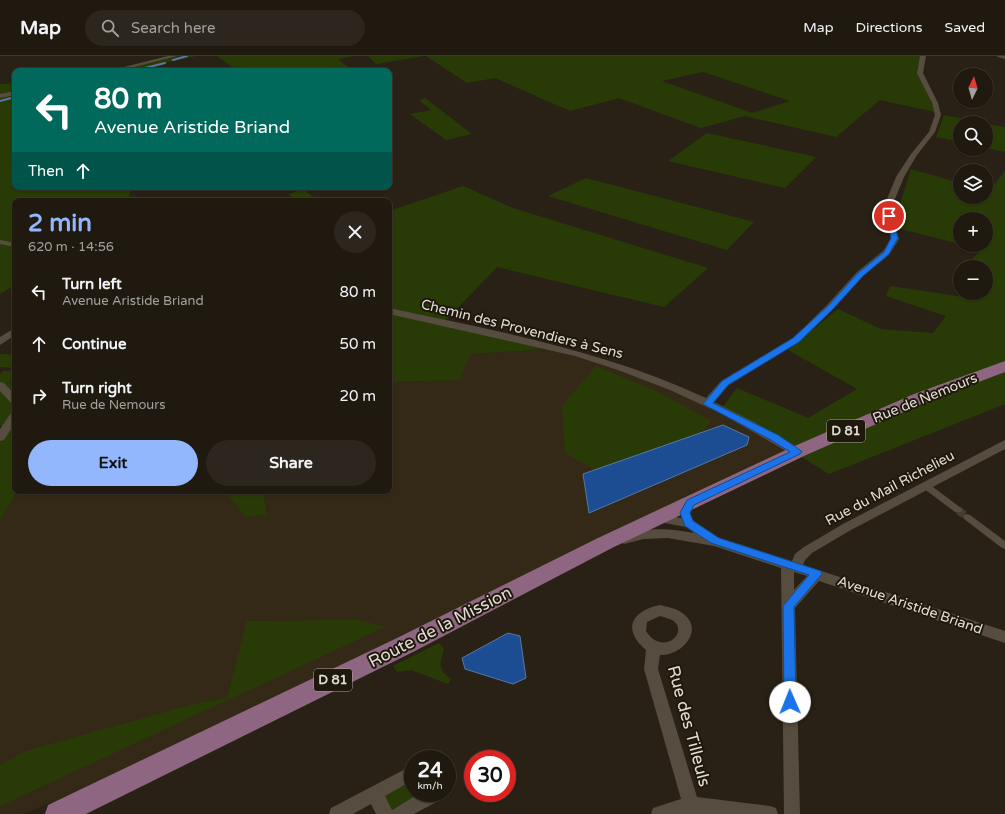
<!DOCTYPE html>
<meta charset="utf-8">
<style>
:root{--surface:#1f1910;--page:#2c261e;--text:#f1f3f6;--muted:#a1a09f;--line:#3c3830;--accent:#92b7fd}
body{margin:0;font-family:"Varela Round",sans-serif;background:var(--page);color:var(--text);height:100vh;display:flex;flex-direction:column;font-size:15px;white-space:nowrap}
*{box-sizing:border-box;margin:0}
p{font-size:13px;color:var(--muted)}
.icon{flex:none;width:22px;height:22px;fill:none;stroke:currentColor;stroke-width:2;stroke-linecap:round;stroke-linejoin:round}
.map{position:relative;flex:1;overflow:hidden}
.sheet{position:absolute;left:12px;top:142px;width:380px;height:296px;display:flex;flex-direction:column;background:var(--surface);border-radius:8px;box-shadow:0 1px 3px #0004,0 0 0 1px var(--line)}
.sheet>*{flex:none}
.top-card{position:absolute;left:12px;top:12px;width:380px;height:122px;border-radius:8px;box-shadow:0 1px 3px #0004,0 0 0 1px var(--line);background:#00695c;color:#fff;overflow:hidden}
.needle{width:26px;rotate:5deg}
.fabs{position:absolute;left:953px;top:12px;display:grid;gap:8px}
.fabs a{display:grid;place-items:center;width:40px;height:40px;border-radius:50%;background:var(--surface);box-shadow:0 1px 3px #0004,0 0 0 1px var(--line);font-size:20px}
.speed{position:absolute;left:404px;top:694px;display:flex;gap:8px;font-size:20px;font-weight:700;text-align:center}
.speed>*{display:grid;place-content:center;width:52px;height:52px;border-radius:50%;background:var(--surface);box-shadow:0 1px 3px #0004,0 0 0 1px var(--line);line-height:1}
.speed small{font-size:10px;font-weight:400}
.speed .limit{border:6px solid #d22;background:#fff;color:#111}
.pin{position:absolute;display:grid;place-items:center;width:34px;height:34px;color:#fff;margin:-17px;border:2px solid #fff;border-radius:50%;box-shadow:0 1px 4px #0007}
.me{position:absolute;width:44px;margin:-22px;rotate:359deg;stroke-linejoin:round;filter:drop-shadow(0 0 3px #0008)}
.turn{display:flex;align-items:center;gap:14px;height:84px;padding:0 16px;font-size:18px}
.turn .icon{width:52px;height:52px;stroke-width:2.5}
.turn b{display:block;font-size:28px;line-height:34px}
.then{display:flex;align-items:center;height:38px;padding:0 16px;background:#0003;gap:8px;font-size:15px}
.round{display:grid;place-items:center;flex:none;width:42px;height:42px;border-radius:21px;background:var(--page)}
.headline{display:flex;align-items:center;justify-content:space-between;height:68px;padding:0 16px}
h1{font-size:24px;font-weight:700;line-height:30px;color:var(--accent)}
.action{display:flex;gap:8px;margin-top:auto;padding:8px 16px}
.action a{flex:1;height:46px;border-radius:24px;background:var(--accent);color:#111;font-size:16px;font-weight:700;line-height:46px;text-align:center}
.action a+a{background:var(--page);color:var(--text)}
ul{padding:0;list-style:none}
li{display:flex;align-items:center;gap:12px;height:52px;padding:0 16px}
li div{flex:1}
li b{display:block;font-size:15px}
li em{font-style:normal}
header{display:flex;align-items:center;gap:24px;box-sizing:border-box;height:56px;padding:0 20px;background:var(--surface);border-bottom:1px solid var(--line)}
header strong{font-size:19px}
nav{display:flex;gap:22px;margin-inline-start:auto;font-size:14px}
.search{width:280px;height:36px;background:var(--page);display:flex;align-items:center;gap:10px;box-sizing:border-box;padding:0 14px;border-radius:22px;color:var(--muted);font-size:15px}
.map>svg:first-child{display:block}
.built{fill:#342917}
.green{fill:#283b06;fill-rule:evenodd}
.water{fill:#1c4c91;stroke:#5778a5}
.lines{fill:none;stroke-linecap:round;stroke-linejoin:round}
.stream{stroke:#5778a5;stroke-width:2}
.pedestrian-tunnel{stroke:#453d32;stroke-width:8;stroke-dasharray:8 4;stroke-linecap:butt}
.pedestrian{fill:#564d40;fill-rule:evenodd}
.minor{fill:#564d40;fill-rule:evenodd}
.primary{fill:#8e6681;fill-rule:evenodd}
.route{fill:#1a73e8;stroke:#114b97}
.labels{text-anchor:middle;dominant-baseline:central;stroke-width:4;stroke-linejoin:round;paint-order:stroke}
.shield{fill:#1f180c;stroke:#a8a299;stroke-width:1}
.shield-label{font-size:13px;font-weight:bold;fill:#e2ddd5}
.street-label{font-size:14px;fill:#e2ddd5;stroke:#1f180c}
.near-street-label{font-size:17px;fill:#e2ddd5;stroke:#1f180c}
</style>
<header>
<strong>Map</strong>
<div class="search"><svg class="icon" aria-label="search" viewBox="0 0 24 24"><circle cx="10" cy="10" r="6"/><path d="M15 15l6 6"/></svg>Search here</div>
<nav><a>Map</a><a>Directions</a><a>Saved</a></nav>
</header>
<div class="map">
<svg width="1005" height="758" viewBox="0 0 1005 758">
<rect width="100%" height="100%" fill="#292115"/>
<polygon class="built" points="552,293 630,314 722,352 789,393 682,443 399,583 94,729 23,758 0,758 0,465 17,435 225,435 245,461 267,459 263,435 389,435 389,326 460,324 469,298"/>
<g class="green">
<polygon points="182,0 196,0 169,6 143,15 111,15"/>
<polygon points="217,0 354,0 338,3 349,12 336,15 238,15"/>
<polygon points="368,0 424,0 376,8"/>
<path d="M 426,0 L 921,0 L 917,13 L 935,56 L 880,44 L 836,81 L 745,60 L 701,72 L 619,42 L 570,55 L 495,22 L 467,27 ZM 703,16 L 790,45 L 752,57 L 662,25 Z"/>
<polygon points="15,27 15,131 131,131 128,145 15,145 15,229 0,238 0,28"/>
<polygon points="425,42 472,78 446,84 410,58 431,54 419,44"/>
<polygon points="944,59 983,67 960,67 960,86 936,81"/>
<polygon points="986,68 1005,71 1005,96 986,92"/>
<polygon points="707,77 816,101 785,132 668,105"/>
<polygon points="911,113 960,127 960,141 986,141 986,135 989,135 1005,115 1005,348 829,418 722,352 737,332 808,362 857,333 788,294 838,253 881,273 933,277 946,260 886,240 890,230 971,242 971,237 986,237 986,211 967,211 967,208 982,193 966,189 986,189 986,163 960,163 960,188 893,171"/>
<polygon points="586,122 754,166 727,194 548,140"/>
<polygon points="463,130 513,152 708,212 664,251 497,211 445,265 552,293 470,298 460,324 389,326 389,155"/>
<polygon points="303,133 318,145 295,145 289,138"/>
<polygon points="0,298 15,299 15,312 0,311"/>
<polygon points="596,310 660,337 711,365 692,389 608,421 565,397 562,350"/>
<polygon points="3,315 15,315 15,321 9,326 15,330 15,435 17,435 0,465 0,386 7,374 0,369 0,319"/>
<polygon points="225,435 263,435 267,459 245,461"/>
<polygon points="359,564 385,571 0,750 0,709 26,695 194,648 227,642 247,565"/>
<path d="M 439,587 L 444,593 C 440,608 437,613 451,623 L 448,628 L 411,614 L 397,616 L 393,610 Z"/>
<polygon points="413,723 413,737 421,737 391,754 384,739"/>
</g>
<g class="water">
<polygon points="723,369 749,381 747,389 589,457 583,418"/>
<polygon points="508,577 520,580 526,622 513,628 465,613 462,602"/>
</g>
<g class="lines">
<g class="stream">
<polyline points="173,4 187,0"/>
<polyline points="133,15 165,7"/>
<polyline points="0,45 15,41"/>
</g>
<polyline class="pedestrian-tunnel" points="958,454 967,461"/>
<g class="pedestrian">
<polygon points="926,427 929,428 961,452 962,454 961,456 955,456 923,432 922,430 923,428"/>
<polygon points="967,458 970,459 1005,485 1005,493 1002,492 964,463 963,461 964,459"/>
</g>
<g class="minor">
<polygon points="168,0 178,0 118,15 108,15"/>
<path d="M 920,0 L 926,0 L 923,17 L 938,47 L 941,59 L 935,76 L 917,99 L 904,121 L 895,143 L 893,160 L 899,183 L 889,199 L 863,220 L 833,253 L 799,286 L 729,329 L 714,346 L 754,366 L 801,393 L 803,396 L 801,399 L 793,399 L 722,358 L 670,334 L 618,314 L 575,300 L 389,258 L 389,252 C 497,275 606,295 706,342 L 721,325 L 793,282 L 827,249 L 857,216 L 883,195 L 891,183 L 885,160 L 887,143 L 896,121 L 911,98 L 929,76 L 935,59 L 932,47 L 917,17 Z"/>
<polygon points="997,0 1005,0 1005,3 998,1"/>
<polygon points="15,35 15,39 0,42 0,38"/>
<polygon points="0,184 15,187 15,191 0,188"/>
<polygon points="15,272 15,279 0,289 0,281"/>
<polygon points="0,326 4,327 15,339 15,348 11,347 0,335"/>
<polygon points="15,356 15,367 4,384 0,385 0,373 11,357"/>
<path d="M 1005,384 L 1005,393 L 851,474 L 812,497 L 805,504 L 803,509 L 1005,575 L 1005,587 L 819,525 L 795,552 L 800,758 L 784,758 L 781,512 L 714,490 L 668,482 L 644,483 L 624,488 L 620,486 L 618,483 L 620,480 C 647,471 667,472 694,477 L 686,471 L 654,465 L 652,462 L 654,459 L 658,458 L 693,464 L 717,481 L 792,505 L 795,498 L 804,491 L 843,468 ZM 794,516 L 807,520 L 794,534 Z"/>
<path d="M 660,549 C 667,551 675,552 681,556 C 706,572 683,600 660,599 L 658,613 L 697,741 L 770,750 L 776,752 L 778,758 L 651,758 L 653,752 L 681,743 L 644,613 L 646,594 C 622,574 631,555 660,549 ZM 660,560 C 663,561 668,562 672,564 C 691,576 662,601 646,575 L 647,566 Z"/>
<polygon points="413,709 413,724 385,740 392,754 420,737 444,737 442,743 414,758 376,758 371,748 353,758 329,758 331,752"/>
</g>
<polygon class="primary" points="1005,305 1005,316 926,346 804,400 612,492 413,596 86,758 45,758 48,749 397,582 598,482 790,392 914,338"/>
</g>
<polygon class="route" points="887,158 892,160 898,182 889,198 863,220 833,253 799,286 728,329 713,347 778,379 800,394 802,396 800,398 694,449 690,457 693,465 719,482 821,515 822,518 794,551 796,646 794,650 790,652 786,650 784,646 783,550 809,519 711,487 685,470 680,457 687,444 790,396 771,384 703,348 722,325 793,282 828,250 858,217 884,196 891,182"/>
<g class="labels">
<g class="shield">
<rect x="827" y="364" width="38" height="22" rx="3"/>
<rect x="314" y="613" width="38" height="22" rx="3"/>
</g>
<g class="shield-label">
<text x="846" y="375">D 81</text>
<text x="333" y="624">D 81</text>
</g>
<g class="street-label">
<text transform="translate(522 273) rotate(14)">Chemin des Provendiers à Sens</text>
<text transform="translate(925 342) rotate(-22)">Rue de Nemours</text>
<text transform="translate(890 432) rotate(-28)">Rue du Mail Richelieu</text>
<text transform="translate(910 549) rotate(19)">Avenue Aristide Briand</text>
</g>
<g class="near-street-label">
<text transform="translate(440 571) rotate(-27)">Route de la Mission</text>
<text transform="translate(689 670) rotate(75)">Rue des Tilleuls</text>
</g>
</g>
</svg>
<div class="fabs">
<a><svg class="needle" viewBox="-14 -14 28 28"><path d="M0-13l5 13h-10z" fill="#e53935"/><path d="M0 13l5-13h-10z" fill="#a1a09f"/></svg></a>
<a><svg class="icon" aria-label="search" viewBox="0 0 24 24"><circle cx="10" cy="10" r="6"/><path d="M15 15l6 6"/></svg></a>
<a><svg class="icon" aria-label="layers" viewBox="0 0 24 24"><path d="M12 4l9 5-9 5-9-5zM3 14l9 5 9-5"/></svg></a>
<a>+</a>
<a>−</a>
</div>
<div class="speed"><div>24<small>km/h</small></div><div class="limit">30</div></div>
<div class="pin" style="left:889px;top:160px;background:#d93025"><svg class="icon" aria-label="arrive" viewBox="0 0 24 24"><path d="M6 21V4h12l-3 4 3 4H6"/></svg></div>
<svg class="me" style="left:790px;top:646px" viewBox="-20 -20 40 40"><circle r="19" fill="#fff"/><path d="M0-13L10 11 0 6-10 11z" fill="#1a73e8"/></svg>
<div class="top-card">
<div class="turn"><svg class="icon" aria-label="left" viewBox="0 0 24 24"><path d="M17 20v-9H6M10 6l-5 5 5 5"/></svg><div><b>80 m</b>Avenue Aristide Briand</div></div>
<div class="then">Then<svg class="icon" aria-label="ahead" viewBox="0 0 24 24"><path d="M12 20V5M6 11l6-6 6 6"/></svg></div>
</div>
<section class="sheet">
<div class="headline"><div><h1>2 min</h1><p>620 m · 14:56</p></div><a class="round"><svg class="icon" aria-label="close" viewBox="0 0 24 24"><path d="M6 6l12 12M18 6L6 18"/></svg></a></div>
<ul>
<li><svg class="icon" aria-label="left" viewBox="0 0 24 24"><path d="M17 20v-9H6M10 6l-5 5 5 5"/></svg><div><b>Turn left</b><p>Avenue Aristide Briand</p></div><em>80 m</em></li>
<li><svg class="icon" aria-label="ahead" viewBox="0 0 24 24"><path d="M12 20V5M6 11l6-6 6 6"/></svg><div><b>Continue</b></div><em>50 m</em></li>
<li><svg class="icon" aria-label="right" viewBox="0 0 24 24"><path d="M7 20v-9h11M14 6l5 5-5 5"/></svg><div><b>Turn right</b><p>Rue de Nemours</p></div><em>20 m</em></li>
</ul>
<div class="action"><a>Exit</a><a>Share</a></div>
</section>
</div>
